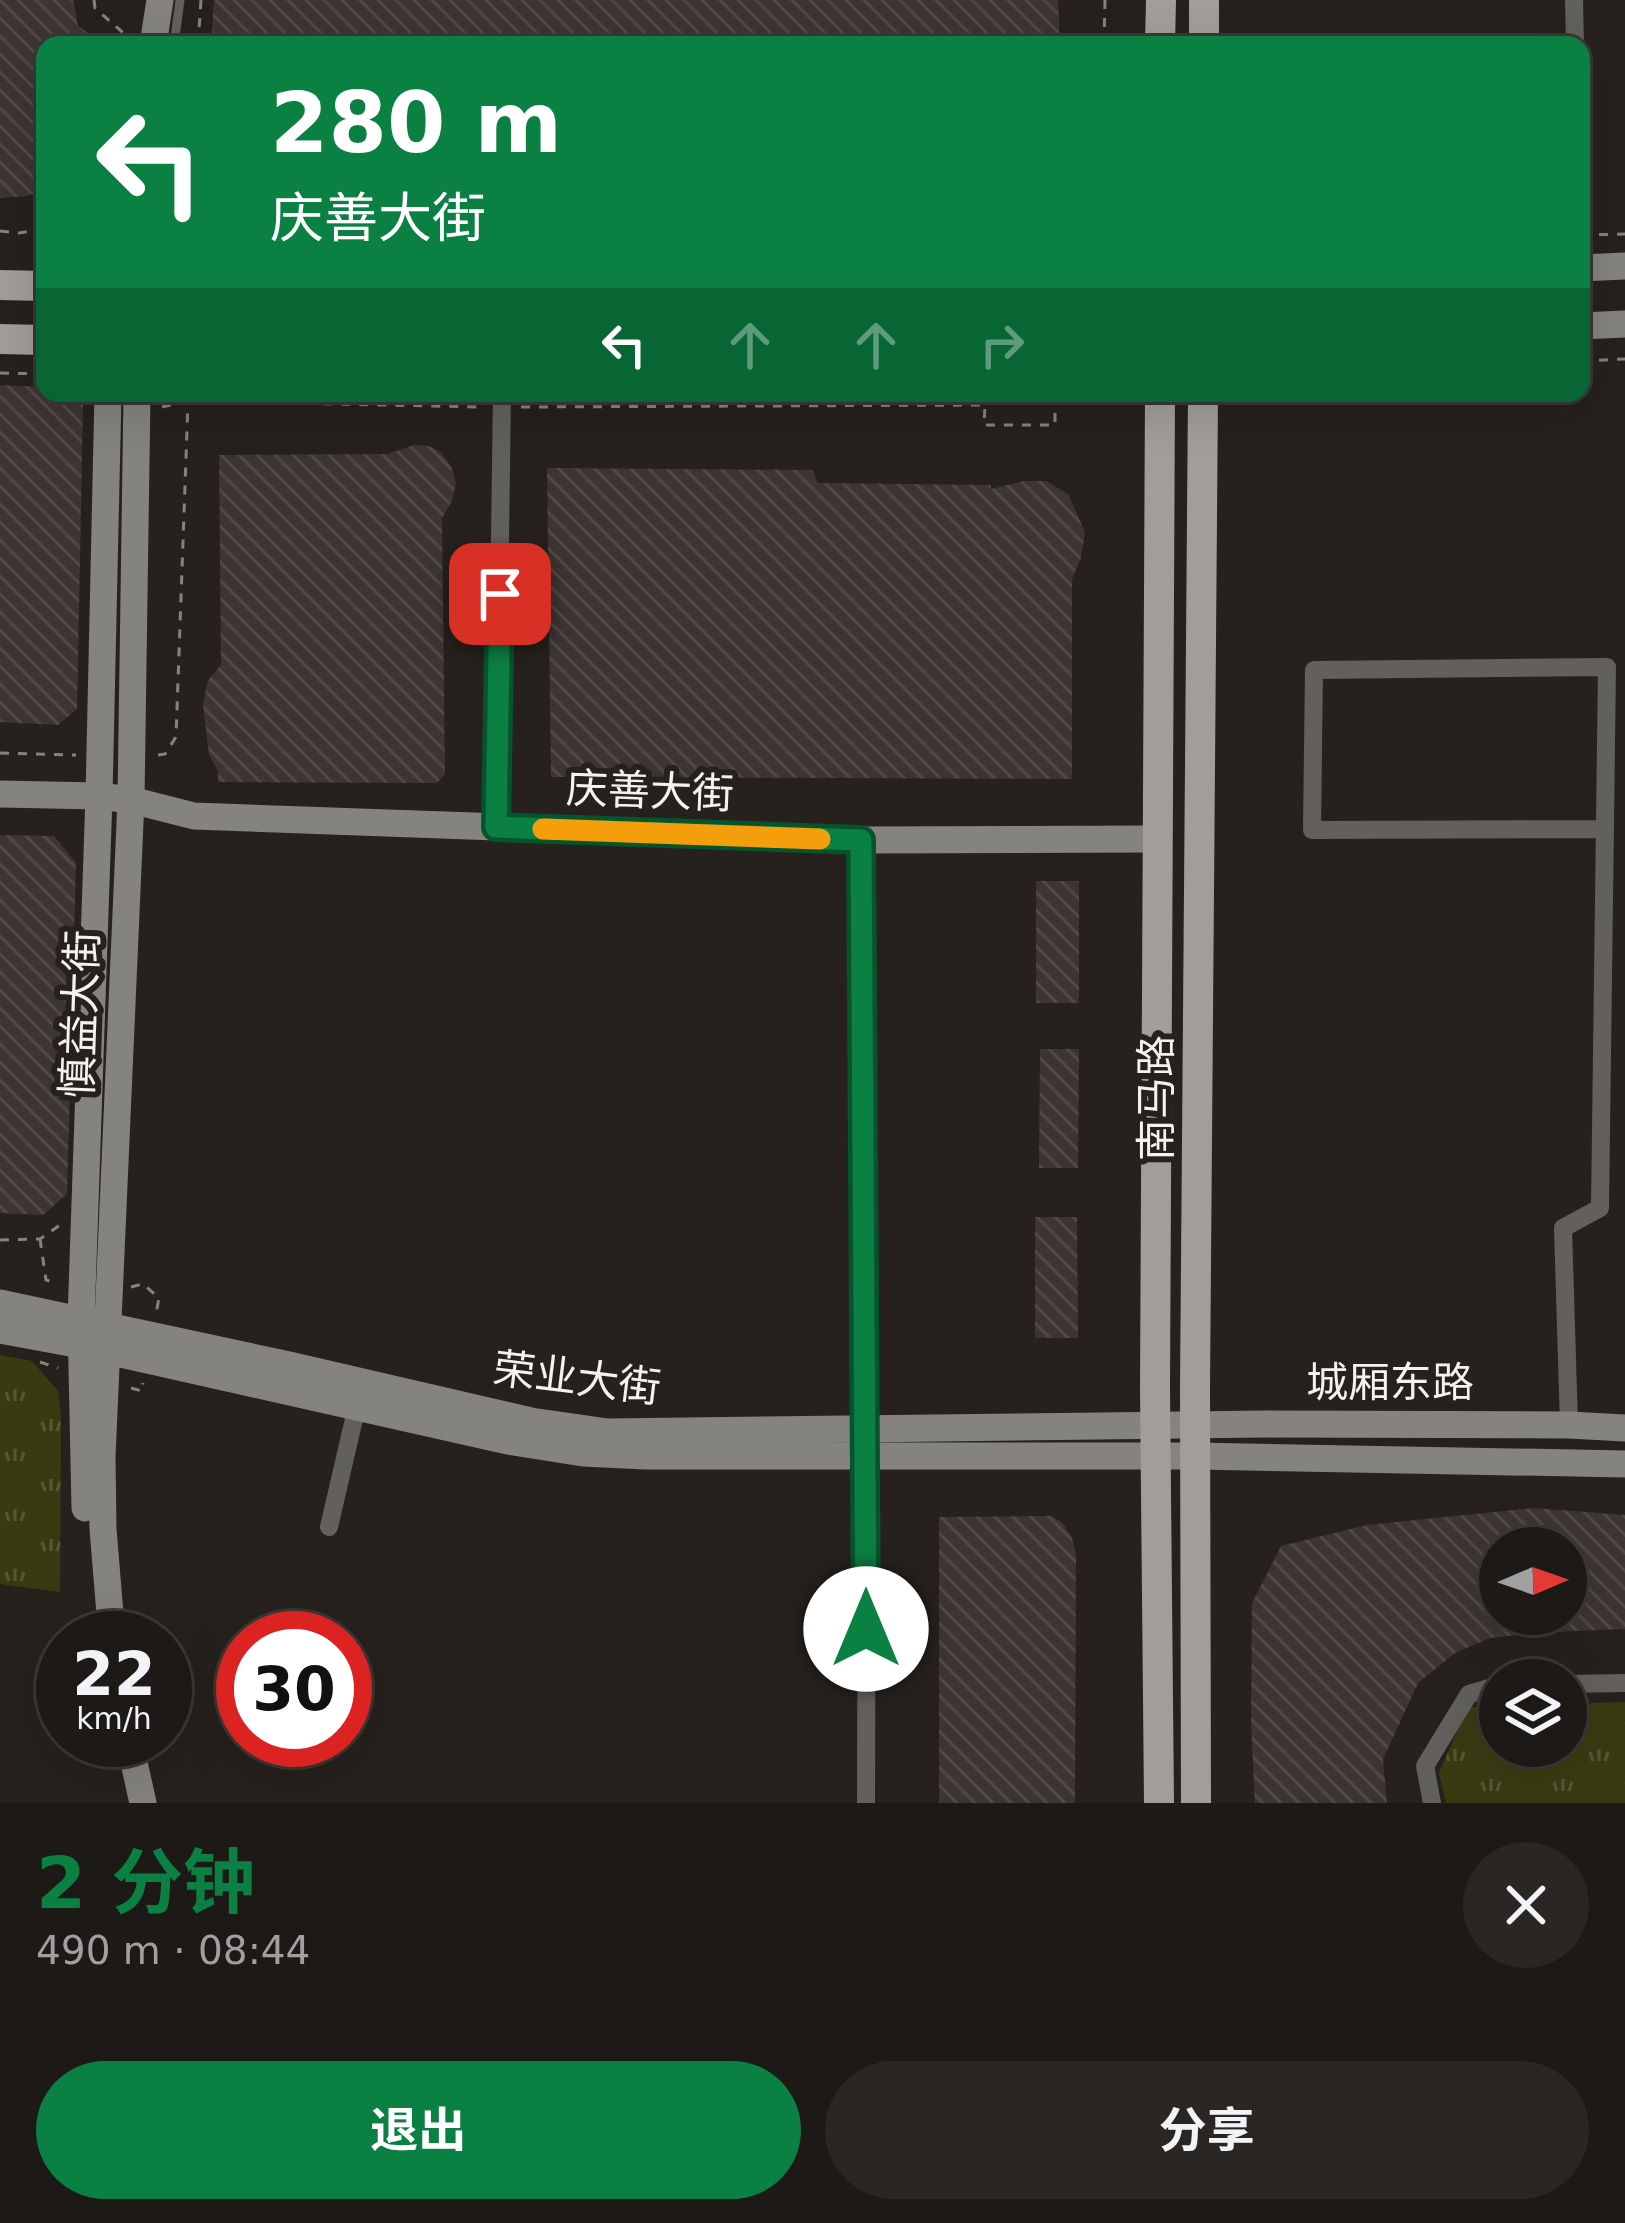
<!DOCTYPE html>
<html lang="zh">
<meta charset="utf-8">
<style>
:root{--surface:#1c1916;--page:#292623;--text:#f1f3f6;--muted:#a0a0a1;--line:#3a3835;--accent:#0b8043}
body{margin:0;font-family:"DejaVu Sans","Noto Sans SC",sans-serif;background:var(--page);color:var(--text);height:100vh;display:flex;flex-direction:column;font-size:45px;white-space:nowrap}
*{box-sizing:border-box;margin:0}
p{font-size:39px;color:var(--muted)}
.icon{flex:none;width:66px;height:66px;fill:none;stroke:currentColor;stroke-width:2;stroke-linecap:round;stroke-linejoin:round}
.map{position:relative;height:1803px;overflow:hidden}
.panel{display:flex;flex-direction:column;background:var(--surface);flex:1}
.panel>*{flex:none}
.hud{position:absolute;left:36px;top:36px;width:1554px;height:366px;border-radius:24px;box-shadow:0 12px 48px #0002,0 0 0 3px var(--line);background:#0b8043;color:#fff;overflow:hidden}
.needle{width:78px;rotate:88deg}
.controls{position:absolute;left:1479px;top:1527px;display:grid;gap:24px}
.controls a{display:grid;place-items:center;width:108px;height:108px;border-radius:50%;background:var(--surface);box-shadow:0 12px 48px #0002,0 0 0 3px var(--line);font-size:60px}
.speed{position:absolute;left:36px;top:1611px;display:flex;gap:24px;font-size:60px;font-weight:700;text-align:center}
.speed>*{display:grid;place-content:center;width:156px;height:156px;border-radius:50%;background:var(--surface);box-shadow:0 12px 48px #0002,0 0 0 3px var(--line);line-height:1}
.speed small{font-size:30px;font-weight:400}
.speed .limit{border:18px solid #d22;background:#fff;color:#111}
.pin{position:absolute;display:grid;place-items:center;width:102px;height:102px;color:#fff;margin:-51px;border-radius:24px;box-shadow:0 6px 18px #0006}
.me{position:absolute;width:132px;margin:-66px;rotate:0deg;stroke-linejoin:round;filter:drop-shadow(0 0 9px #0008)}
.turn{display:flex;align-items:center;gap:42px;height:252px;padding:0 36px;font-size:54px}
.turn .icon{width:156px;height:156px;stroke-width:2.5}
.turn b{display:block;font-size:84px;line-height:102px}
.lanes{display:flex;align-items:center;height:114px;padding:0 36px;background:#0003;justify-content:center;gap:60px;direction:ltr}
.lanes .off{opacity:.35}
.round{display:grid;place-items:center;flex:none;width:126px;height:126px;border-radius:63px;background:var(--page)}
.summary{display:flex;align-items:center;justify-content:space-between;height:204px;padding:0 36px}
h1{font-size:72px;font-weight:700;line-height:90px;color:var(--accent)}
.action{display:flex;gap:24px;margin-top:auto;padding:24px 36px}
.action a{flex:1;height:138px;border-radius:72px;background:var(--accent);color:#fff;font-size:48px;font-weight:700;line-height:138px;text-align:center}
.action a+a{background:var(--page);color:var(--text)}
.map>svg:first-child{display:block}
.grass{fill:url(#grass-tufts)}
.building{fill:url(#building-back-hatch);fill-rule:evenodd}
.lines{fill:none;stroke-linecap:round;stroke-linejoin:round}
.path{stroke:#87827f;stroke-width:3;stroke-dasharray:9 9;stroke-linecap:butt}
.lane{stroke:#61605d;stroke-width:9}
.street{stroke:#61605d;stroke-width:18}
.secondary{stroke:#85837f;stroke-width:27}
.primary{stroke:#a19e99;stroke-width:30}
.route-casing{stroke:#07532c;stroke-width:30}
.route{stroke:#0b8043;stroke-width:21}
.slow{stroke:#f59e0b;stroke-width:21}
.labels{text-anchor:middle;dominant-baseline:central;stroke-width:12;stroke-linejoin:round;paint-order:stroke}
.street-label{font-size:42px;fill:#f5f1ef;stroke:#26211d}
</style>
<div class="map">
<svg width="1625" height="1803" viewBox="0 0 1625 1803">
<defs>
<pattern id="grass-tufts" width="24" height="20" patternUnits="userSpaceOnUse" patternTransform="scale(3)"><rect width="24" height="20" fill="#3a3a12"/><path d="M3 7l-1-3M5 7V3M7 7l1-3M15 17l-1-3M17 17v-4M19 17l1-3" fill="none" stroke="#575735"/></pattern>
<pattern id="building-back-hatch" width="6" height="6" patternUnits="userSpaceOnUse" patternTransform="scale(3)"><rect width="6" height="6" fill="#3c3534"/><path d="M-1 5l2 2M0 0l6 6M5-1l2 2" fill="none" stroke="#4f4948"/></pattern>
</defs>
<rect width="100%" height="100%" fill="#26211d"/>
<g class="grass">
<polygon points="0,1355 32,1361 58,1391 61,1419 60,1592 0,1584"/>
<polygon points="1625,1702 1625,1803 1446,1803 1439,1773 1468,1707 1500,1706 1500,1746 1566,1746 1566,1704"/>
</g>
<g class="building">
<polygon points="0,0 73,0 78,26 106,45 45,45 45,190 27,196 0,198"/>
<polygon points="214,0 1058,0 1060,45 211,45"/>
<polygon points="0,385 45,387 45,393 74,393 83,405 77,709 58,725 0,722"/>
<polygon points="414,445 429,446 441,452 451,466 456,483 452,501 442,518 445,774 437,783 218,782 218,771 209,755 203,704 208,680 221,665 219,455 387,454"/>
<polygon points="547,468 812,470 818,483 991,485 991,489 1024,481 1046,481 1068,494 1085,532 1081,558 1072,579 1072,779 551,777"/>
<polygon points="0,835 54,836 76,863 67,1194 43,1215 0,1213"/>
<rect x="1036" y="881" width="43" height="122"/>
<polygon points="1040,1049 1079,1049 1078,1168 1039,1168"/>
<polygon points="1035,1217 1077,1217 1078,1338 1035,1338"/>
<path d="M 1534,1508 L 1625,1515 L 1625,1629 L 1549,1632 L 1490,1638 L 1455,1653 L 1418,1683 L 1383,1759 L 1387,1803 L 1255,1803 L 1251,1724 L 1252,1603 L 1281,1546 L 1367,1525 ZM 1500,1548 L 1566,1548 L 1566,1614 L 1500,1614 Z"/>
<polygon points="1051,1516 1062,1522 1072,1538 1076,1554 1075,1803 939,1803 939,1517"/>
</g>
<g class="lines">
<g class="path">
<polyline points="94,0 95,8 129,38 128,45"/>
<polyline points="198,45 201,0"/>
<polyline points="1104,45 1105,0"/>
<polyline points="0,231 19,233 45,229"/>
<polyline points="1581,235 1625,234"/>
<polyline points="1581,361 1625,359"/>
<polyline points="0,373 45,374"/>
<polyline points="1261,393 1262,393"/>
<polyline points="162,407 188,401 481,407"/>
<polyline points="521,407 985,405 984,425 1055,425 1055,393"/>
<polyline points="0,753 76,755"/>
<polyline points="158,755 165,754 176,737 188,402"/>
<polyline points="40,1239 46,1280 56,1283"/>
<polyline points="0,1240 40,1239 60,1225"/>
<polyline points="131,1287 143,1284 159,1298 156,1314"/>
<polyline points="40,1362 58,1368"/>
<polyline points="131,1388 142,1391 143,1383"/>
</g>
<polyline class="lane" points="174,45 180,0"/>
<g class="street">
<polyline points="1574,0 1575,45"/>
<polyline points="496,827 502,393"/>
<polyline points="861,840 867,1455 866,1803"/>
<polyline points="1569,1425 1563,1228 1600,1208 1607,667 1314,670 1312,830 1604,829"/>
<polyline points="329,1527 357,1406"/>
<polyline points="1566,1684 1625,1683"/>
<polyline points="1432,1803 1425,1766 1469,1694 1500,1685"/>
</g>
<g class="secondary">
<polyline points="153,45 160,0"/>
<polyline points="1581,268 1625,266"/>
<polyline points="1581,326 1625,324"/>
<polyline points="0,794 99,796 131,800 194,816 861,840 1156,839"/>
<polyline points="0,1303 289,1365 531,1421 608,1432 1265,1424 1569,1425 1625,1428"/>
<polyline points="0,1330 81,1345 508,1441 583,1453 645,1456 1195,1456 1625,1464"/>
<polyline points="85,1508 81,1320 99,796 108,393"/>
<polyline points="112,1638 103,1529 102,1457 131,800 137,393"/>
<polyline points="129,1740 143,1803"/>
</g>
<g class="primary">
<polyline points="1160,45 1161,0"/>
<polyline points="1204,45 1204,0"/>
<polyline points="0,285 45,286"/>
<polyline points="0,339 45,340"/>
<polyline points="1159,1803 1155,1389 1160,393"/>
<polyline points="1196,1803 1195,1388 1203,393"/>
</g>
</g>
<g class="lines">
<defs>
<polyline id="route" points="500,594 496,827 861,840 866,1629"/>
</defs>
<use href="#route" class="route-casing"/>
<use href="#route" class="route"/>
<polyline class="slow" points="543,829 820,839"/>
</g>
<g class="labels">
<g class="street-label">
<text transform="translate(650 791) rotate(2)">庆善大街</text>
<text transform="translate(80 1014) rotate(-88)">慎益大街</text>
<text transform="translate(1156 1098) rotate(-90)">南马路</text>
<text transform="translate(577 1378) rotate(7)">荣业大街</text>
<text x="1390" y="1382">城厢东路</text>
</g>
</g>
</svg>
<div class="controls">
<a><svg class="needle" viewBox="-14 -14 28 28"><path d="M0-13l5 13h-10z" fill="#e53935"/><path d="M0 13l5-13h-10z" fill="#a0a0a1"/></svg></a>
<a><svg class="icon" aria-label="layers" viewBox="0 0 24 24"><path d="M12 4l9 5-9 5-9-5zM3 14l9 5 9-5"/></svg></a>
</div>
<div class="speed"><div>22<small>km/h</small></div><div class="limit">30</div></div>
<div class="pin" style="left:500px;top:594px;background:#d93025"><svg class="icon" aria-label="arrive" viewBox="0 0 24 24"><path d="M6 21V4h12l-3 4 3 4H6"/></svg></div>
<svg class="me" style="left:866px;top:1629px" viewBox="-20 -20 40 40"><circle r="19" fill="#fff"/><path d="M0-13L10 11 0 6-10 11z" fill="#0b8043"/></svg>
<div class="hud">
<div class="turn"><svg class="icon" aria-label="left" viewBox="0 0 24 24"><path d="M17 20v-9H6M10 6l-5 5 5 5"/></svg><div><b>280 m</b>庆善大街</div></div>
<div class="lanes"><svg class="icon" aria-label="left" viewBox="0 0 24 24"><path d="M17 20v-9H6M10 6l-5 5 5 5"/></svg><svg class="icon off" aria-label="ahead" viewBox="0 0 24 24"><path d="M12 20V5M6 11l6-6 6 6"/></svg><svg class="icon off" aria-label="ahead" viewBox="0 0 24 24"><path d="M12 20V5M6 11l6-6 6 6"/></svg><svg class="icon off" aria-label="right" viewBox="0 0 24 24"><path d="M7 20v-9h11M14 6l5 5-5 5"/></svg></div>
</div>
</div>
<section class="panel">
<div class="summary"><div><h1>2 分钟</h1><p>490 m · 08:44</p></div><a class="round"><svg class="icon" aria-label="close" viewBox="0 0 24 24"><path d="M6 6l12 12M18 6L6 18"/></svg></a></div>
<div class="action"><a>退出</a><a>分享</a></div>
</section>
